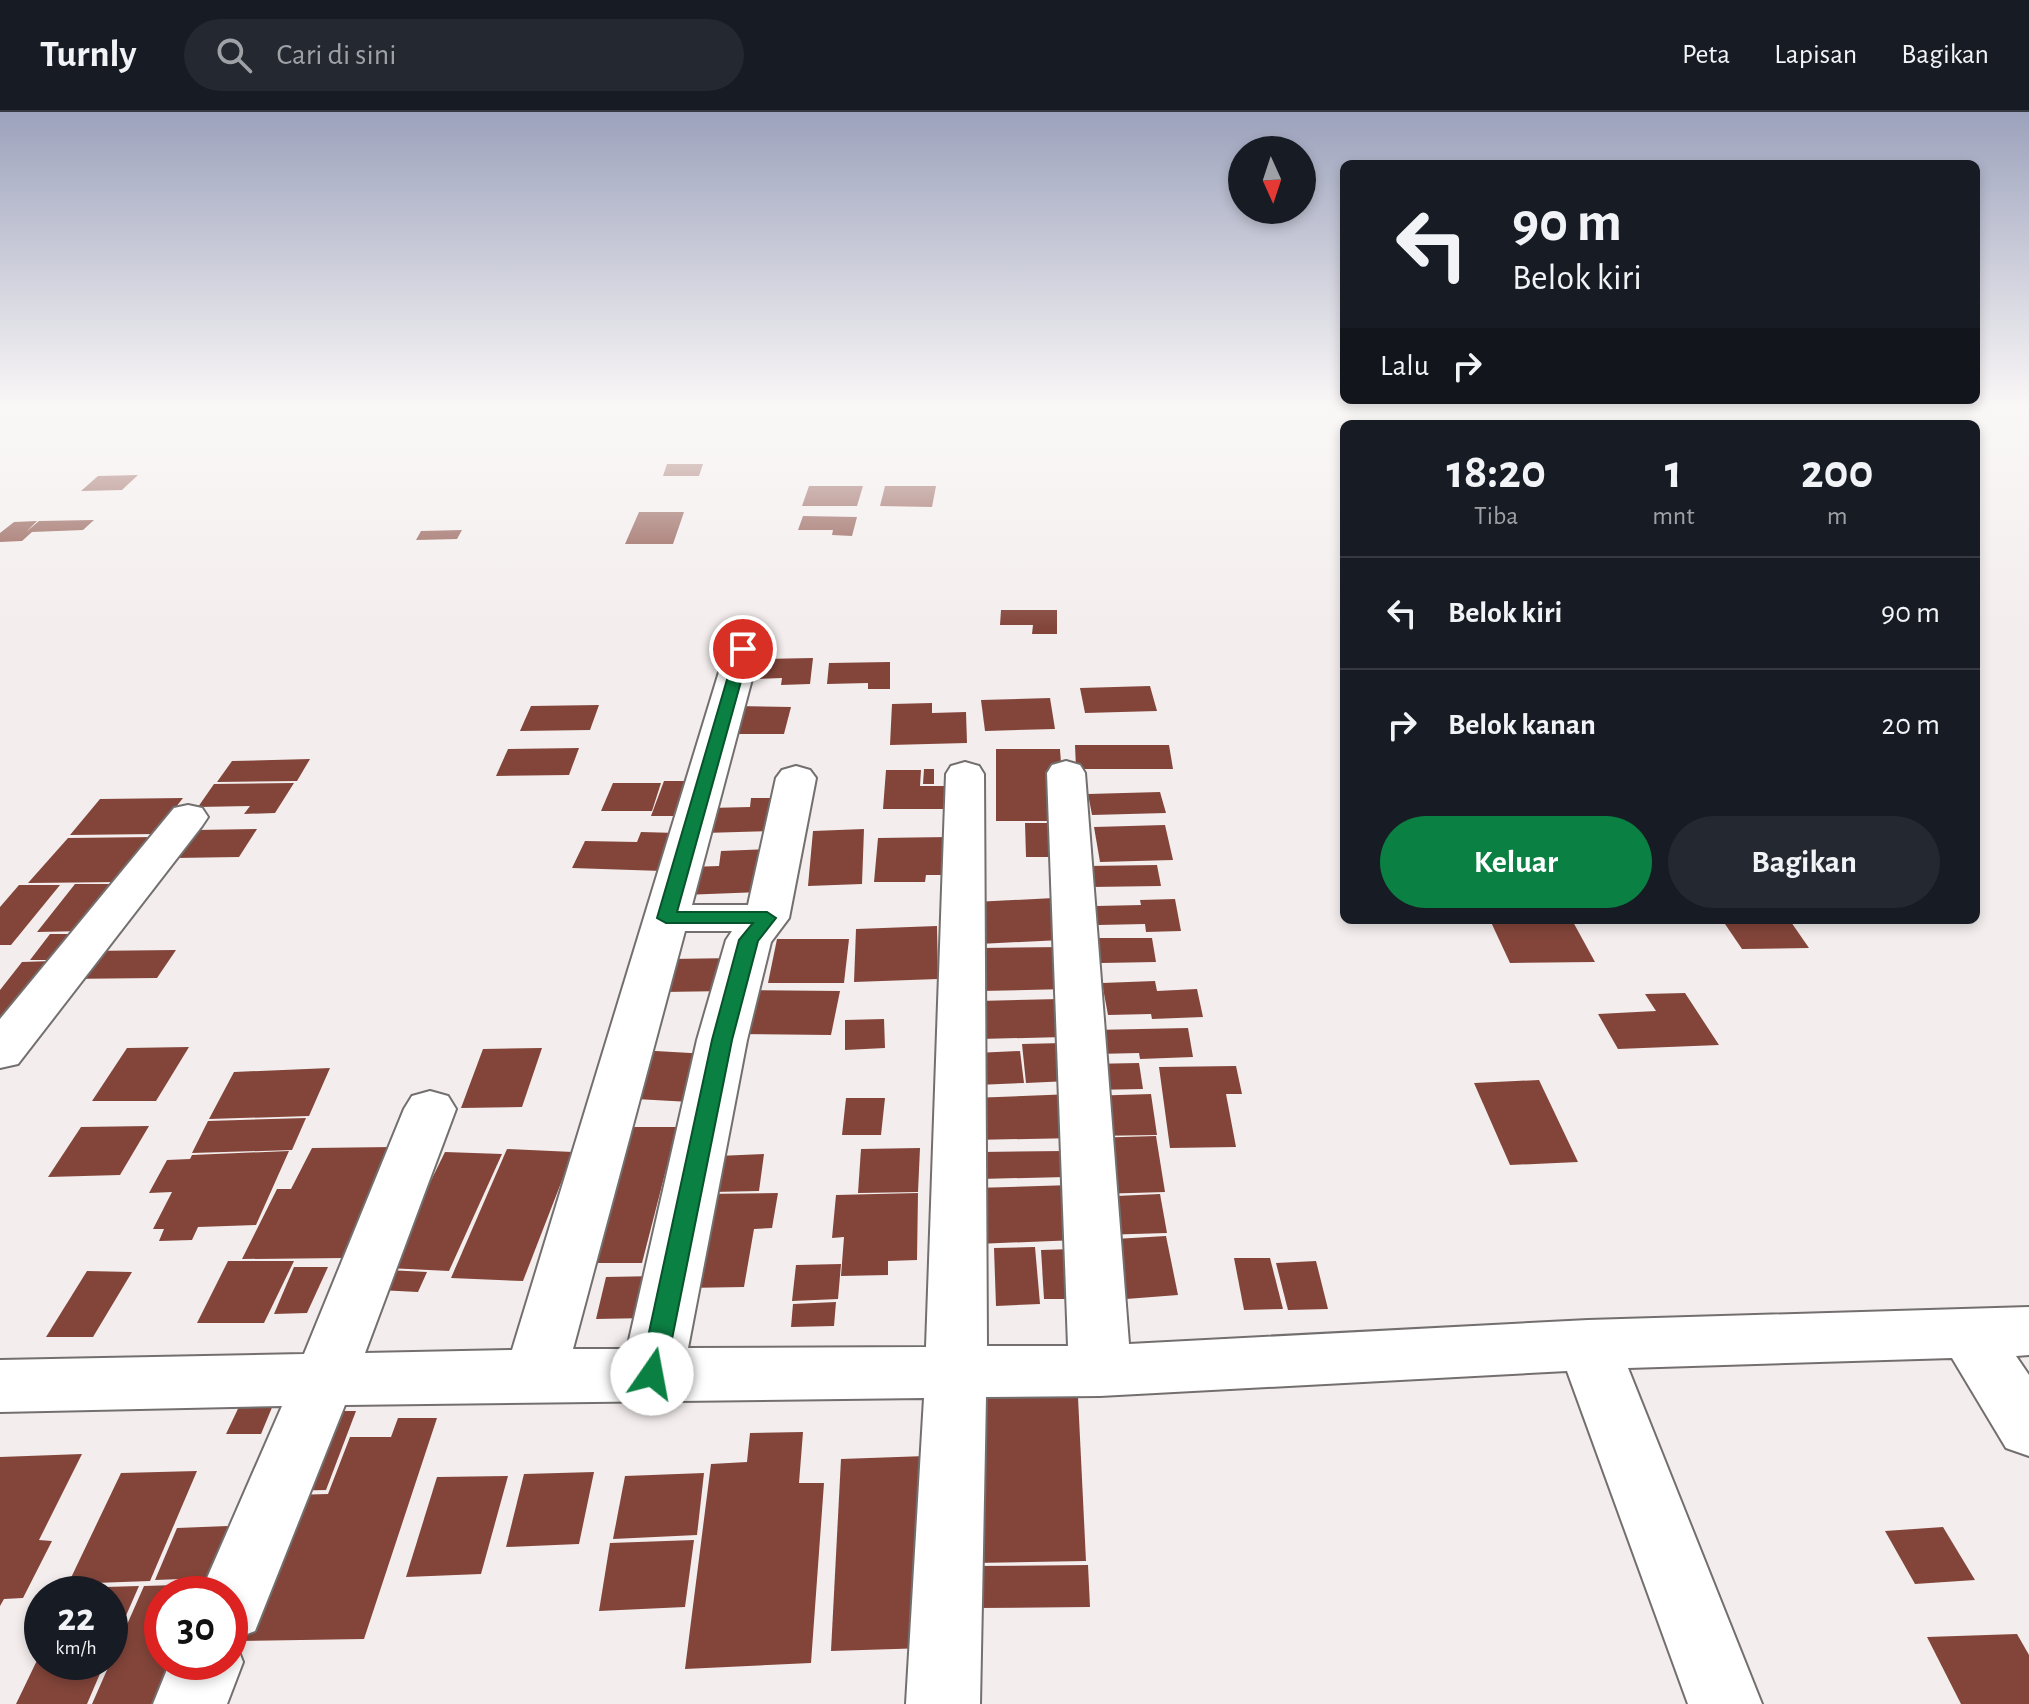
<!DOCTYPE html>
<html lang="id">
<style>
:root{--surface:#171b24;--page:#242831;--text:#f1f3f6;--muted:#9ea1a6;--line:#363941;--accent:#0b8043}
body{margin:0;font-family:"Alegreya Sans",sans-serif;background:var(--page);color:var(--text);height:100vh;display:flex;flex-direction:column;font-size:30px;white-space:nowrap}
*{box-sizing:border-box;margin:0}
p{font-size:26px;color:var(--muted)}
.icon{flex:none;width:44px;height:44px;fill:none;stroke:currentColor;stroke-width:2;stroke-linecap:round;stroke-linejoin:round}
.map{position:relative;flex:1;overflow:hidden}
.drawer{position:absolute;left:1340px;top:308px;width:640px;height:504px;display:flex;flex-direction:column;background:var(--surface);border-radius:12px;box-shadow:0 4px 12px #0003}
.drawer>*{flex:none}
.guide{position:absolute;left:1340px;top:48px;width:640px;height:244px;border-radius:12px;box-shadow:0 4px 12px #0003;background:#171b24;color:var(--text);overflow:hidden}
.needle{width:52px;rotate:177deg}
.tools{position:absolute;left:1228px;top:24px;display:grid;gap:16px}
.tools a{display:grid;place-items:center;width:88px;height:88px;border-radius:50%;background:var(--surface);box-shadow:0 4px 12px #0003;font-size:40px}
.speed{position:absolute;left:24px;top:1464px;display:flex;gap:16px;font-size:40px;font-weight:700;text-align:center}
.speed>*{display:grid;place-content:center;width:104px;height:104px;border-radius:50%;background:var(--surface);box-shadow:0 4px 12px #0003;line-height:1}
.speed small{font-size:20px;font-weight:400}
.speed .limit{border:12px solid #d22;background:#fff;color:#111}
.pin{position:absolute;display:grid;place-items:center;width:68px;height:68px;color:#fff;margin:-34px;border:4px solid #fff;border-radius:50%;box-shadow:0 2px 8px #0007}
.me{position:absolute;width:88px;margin:-44px;rotate:12deg;stroke-linejoin:round;filter:drop-shadow(0 0 6px #0008)}
.turn{display:flex;align-items:center;gap:28px;height:168px;padding:0 40px;font-size:36px}
.turn .icon{width:104px;height:104px;stroke-width:2.5}
.turn b{display:block;font-size:56px;line-height:68px}
.then{display:flex;align-items:center;height:76px;padding:0 40px;background:#0003;gap:16px;font-size:30px}
.eta{display:flex;justify-content:space-evenly;align-items:center;height:136px;text-align:center}
.eta b{font-size:48px;font-weight:700;line-height:56px}
.button{display:flex;gap:16px;margin-top:auto;padding:16px 40px}
.button a{flex:1;height:92px;border-radius:48px;background:var(--accent);color:#fff;font-size:32px;font-weight:700;line-height:92px;text-align:center}
.button a+a{background:var(--page);color:var(--text)}
ul{padding:0;list-style:none}
li{display:flex;align-items:center;gap:24px;height:112px;padding:0 40px;border-top:2px solid var(--line)}
li div{flex:1}
li b{display:block;font-size:30px}
li em{font-style:normal}
header{display:flex;align-items:center;gap:48px;box-sizing:border-box;height:112px;padding:0 40px;background:var(--surface);border-bottom:2px solid var(--line)}
header strong{font-size:38px}
nav{display:flex;gap:44px;margin-inline-start:auto;font-size:28px}
.search{width:560px;height:72px;background:var(--page);display:flex;align-items:center;gap:20px;box-sizing:border-box;padding:0 28px;border-radius:44px;color:var(--muted);font-size:30px}
.map>svg:first-child{display:block}
.building{fill:#83453a}
.lines{fill:none;stroke-linecap:round;stroke-linejoin:round}
.minor-casing{stroke:#736f6e;stroke-width:4}
.minor{fill:#fff;fill-rule:evenodd}
.route{fill:#0b8043;stroke:#07532c;stroke-width:2}
</style>
<header>
<strong>Turnly</strong>
<div class="search"><svg class="icon" aria-label="search" viewBox="0 0 24 24"><circle cx="10" cy="10" r="6"/><path d="M15 15l6 6"/></svg>Cari di sini</div>
<nav><a>Peta</a><a>Lapisan</a><a>Bagikan</a></nav>
</header>
<div class="map">
<svg width="2029" height="1592" viewBox="0 0 2029 1592">
<rect width="100%" height="100%" fill="#f3eeed"/>
<g class="building">
<polygon points="667,352 703,352 699,364 663,364"/>
<polygon points="138,363 122,378 81,379 98,364"/>
<polygon points="809,374 863,374 857,394 802,394"/>
<polygon points="885,374 936,374 932,395 880,394"/>
<polygon points="639,400 684,400 673,432 625,432"/>
<polygon points="803,404 857,405 852,424 832,423 833,418 798,418"/>
<polygon points="94,408 83,418 32,420 22,429 0,430 0,421 14,410 37,409 26,420 39,409"/>
<polygon points="462,418 457,427 416,428 421,419"/>
<polygon points="1001,498 1057,498 1057,522 1032,522 1033,513 1000,513"/>
<polygon points="813,546 810,572 781,573 782,566 754,567 757,547"/>
<polygon points="890,550 890,577 868,577 868,571 827,572 829,551"/>
<polygon points="1150,574 1157,599 1085,601 1080,576"/>
<polygon points="1050,586 1055,617 985,619 981,588"/>
<polygon points="932,591 932,601 966,600 967,631 890,633 892,592"/>
<polygon points="599,593 590,618 520,619 531,594"/>
<polygon points="736,594 791,595 784,622 727,622"/>
<polygon points="1075,633 1169,633 1173,657 1076,657"/>
<polygon points="579,636 569,663 496,664 508,637"/>
<polygon points="996,637 1060,637 1065,709 996,709"/>
<polygon points="310,647 297,669 217,670 232,649"/>
<polygon points="924,657 934,657 934,672 923,672"/>
<polygon points="886,658 921,658 920,674 954,674 953,697 883,697"/>
<polygon points="664,669 690,669 679,704 651,704"/>
<polygon points="294,671 275,701 244,702 250,694 198,695 214,672"/>
<polygon points="613,671 661,671 652,699 601,699"/>
<polygon points="1160,680 1166,701 1092,703 1088,682"/>
<polygon points="183,686 155,722 70,723 100,687"/>
<polygon points="751,686 777,686 773,719 704,721 709,696 750,695"/>
<polygon points="1025,711 1062,711 1064,745 1026,745"/>
<polygon points="1165,713 1173,748 1100,750 1094,715"/>
<polygon points="257,717 239,745 175,746 196,718"/>
<polygon points="864,717 862,772 808,774 813,719"/>
<polygon points="641,720 677,721 662,759 572,756 585,729 637,730"/>
<polygon points="156,725 121,770 28,771 68,726"/>
<polygon points="950,725 949,763 926,763 925,770 874,770 878,726"/>
<polygon points="767,737 761,780 683,783 689,755 719,754 721,739"/>
<polygon points="1157,753 1161,774 1091,775 1088,754"/>
<polygon points="75,772 119,772 83,819 37,820"/>
<polygon points="19,773 60,773 11,833 0,833 0,795"/>
<polygon points="1054,786 1061,828 979,832 974,790"/>
<polygon points="1175,787 1181,819 1146,820 1145,812 1098,813 1096,794 1141,793 1140,788"/>
<polygon points="1490,808 1572,808 1595,850 1510,851"/>
<polygon points="1791,810 1809,836 1742,837 1725,812"/>
<polygon points="937,814 938,867 854,870 856,817"/>
<polygon points="50,822 74,822 54,848 30,848"/>
<polygon points="1098,826 1152,826 1156,850 1101,851"/>
<polygon points="777,827 849,827 844,871 768,871"/>
<polygon points="1064,835 1068,877 981,879 980,836"/>
<polygon points="176,838 157,866 63,867 85,839"/>
<polygon points="734,846 728,879 663,880 670,847"/>
<polygon points="52,849 0,918 0,878 22,850"/>
<polygon points="1155,869 1157,879 1197,877 1203,905 1152,907 1151,902 1108,903 1102,871"/>
<polygon points="744,878 840,879 831,923 732,922"/>
<polygon points="1685,881 1719,933 1618,937 1598,902 1656,899 1645,882"/>
<polygon points="1060,887 1064,925 980,927 978,889"/>
<polygon points="884,907 885,936 845,938 845,908"/>
<polygon points="1188,916 1193,945 1140,947 1139,941 1096,942 1093,918"/>
<polygon points="1063,931 1069,969 1026,971 1022,932"/>
<polygon points="189,935 156,989 92,989 127,936"/>
<polygon points="542,936 522,995 461,996 483,937"/>
<polygon points="638,938 708,942 690,990 618,986"/>
<polygon points="1020,939 1024,971 977,973 975,941"/>
<polygon points="1139,951 1143,977 1091,978 1088,952"/>
<polygon points="1236,954 1242,982 1226,982 1236,1035 1170,1036 1159,955"/>
<polygon points="330,956 309,1004 209,1007 234,960"/>
<polygon points="1539,968 1578,1050 1510,1053 1474,971"/>
<polygon points="1073,982 1077,1026 972,1028 971,986"/>
<polygon points="1151,982 1157,1023 1092,1024 1087,984"/>
<polygon points="846,986 885,986 881,1023 842,1023"/>
<polygon points="306,1006 292,1038 192,1041 208,1009"/>
<polygon points="149,1014 120,1063 48,1065 81,1015"/>
<polygon points="617,1015 677,1015 642,1151 577,1151"/>
<polygon points="1156,1024 1165,1080 1097,1082 1090,1026"/>
<polygon points="393,1035 345,1146 242,1147 277,1077 291,1077 312,1036"/>
<polygon points="920,1036 918,1080 858,1081 861,1037"/>
<polygon points="507,1037 573,1040 523,1169 451,1166"/>
<polygon points="289,1039 256,1113 198,1115 192,1128 159,1129 164,1117 153,1117 172,1080 149,1081 167,1048 190,1047 192,1043"/>
<polygon points="1064,1039 1066,1065 980,1067 980,1040"/>
<polygon points="445,1040 502,1042 449,1159 388,1156"/>
<polygon points="764,1042 759,1079 712,1080 718,1044"/>
<polygon points="1072,1073 1077,1128 976,1132 974,1076"/>
<polygon points="778,1081 772,1116 754,1117 744,1175 686,1176 704,1082"/>
<polygon points="918,1081 917,1148 888,1149 888,1163 841,1164 844,1125 832,1126 836,1083"/>
<polygon points="1160,1082 1167,1121 1100,1123 1095,1085"/>
<polygon points="1166,1124 1178,1183 1126,1187 1115,1127"/>
<polygon points="1035,1135 1040,1192 996,1194 994,1136"/>
<polygon points="1074,1137 1078,1187 1044,1187 1041,1138"/>
<polygon points="1234,1146 1270,1146 1283,1197 1244,1198"/>
<polygon points="228,1149 294,1149 264,1211 197,1211"/>
<polygon points="1316,1149 1328,1197 1288,1198 1276,1151"/>
<polygon points="841,1152 838,1187 792,1189 796,1153"/>
<polygon points="294,1155 328,1155 307,1201 274,1202"/>
<polygon points="387,1158 427,1160 418,1180 378,1178"/>
<polygon points="87,1159 132,1160 93,1225 46,1225"/>
<polygon points="658,1164 649,1206 596,1207 606,1165"/>
<polygon points="836,1190 834,1214 791,1215 793,1192"/>
<polygon points="278,1281 261,1322 226,1322 245,1282"/>
<polygon points="1078,1285 1086,1449 973,1451 974,1286"/>
<polygon points="316,1299 356,1299 326,1378 283,1379"/>
<polygon points="398,1306 437,1306 364,1527 232,1529 291,1383 328,1382 350,1325 391,1325"/>
<polygon points="803,1320 799,1371 824,1371 811,1551 685,1557 711,1352 747,1350 750,1321"/>
<polygon points="82,1342 39,1428 52,1429 23,1486 4,1487 0,1494 0,1345"/>
<polygon points="926,1344 927,1536 831,1539 841,1347"/>
<polygon points="197,1359 150,1469 68,1472 121,1361"/>
<polygon points="594,1360 579,1432 506,1435 524,1362"/>
<polygon points="704,1361 697,1423 613,1427 625,1364"/>
<polygon points="508,1364 481,1462 406,1465 437,1365"/>
<polygon points="228,1414 208,1466 155,1468 177,1416"/>
<polygon points="1943,1415 1975,1468 1915,1472 1885,1419"/>
<polygon points="694,1428 685,1495 599,1499 610,1431"/>
<polygon points="1088,1453 1090,1495 975,1496 976,1454"/>
<polygon points="207,1472 202,1482 162,1482 162,1550 175,1550 158,1592 92,1592 144,1474"/>
<polygon points="139,1474 110,1540 110,1482 69,1482 71,1476"/>
<polygon points="2017,1522 2029,1543 2029,1592 1961,1592 1927,1525"/>
<polygon points="42,1538 42,1550 105,1550 87,1592 16,1592"/>
</g>
<g class="lines">
<defs>
<g id="minor">
<path d="M 743,527 L 755,530 L 760,537 L 692,793 L 748,793 L 776,666 L 782,658 L 796,654 L 810,658 L 816,666 L 789,806 L 771,830 L 747,928 L 688,1236 L 926,1235 L 946,662 L 951,654 L 965,650 L 979,654 L 984,662 L 987,1234 L 1068,1234 L 1047,661 L 1052,653 L 1066,649 L 1080,653 L 1085,661 L 1129,1232 L 1588,1208 L 2029,1195 L 2029,1243 L 2016,1244 L 2029,1263 L 2029,1344 L 2006,1336 L 1952,1246 L 1628,1256 L 1762,1592 L 1688,1592 L 1567,1259 L 1100,1284 L 986,1285 L 980,1592 L 906,1592 L 924,1286 L 345,1293 L 255,1519 L 234,1527 L 243,1550 L 227,1592 L 153,1592 L 170,1550 L 230,1550 L 230,1482 L 200,1482 L 282,1294 L 0,1300 L 0,1248 L 304,1242 L 404,997 L 412,984 L 430,979 L 448,984 L 456,997 L 365,1241 L 512,1238 L 726,537 L 731,530 ZM 685,819 L 732,819 L 726,828 L 697,928 L 627,1237 L 573,1237 Z"/>
<polygon points="188,693 202,696 208,705 202,714 18,952 0,956 0,907 174,696"/>
</g>
</defs>
<use href="#minor" class="minor-casing"/>
<use href="#minor" class="minor"/>
</g>
<linearGradient id="sky" x2="0" y2="1"><stop stop-color="#9ca2bc"/><stop offset="0.57" stop-color="#faf7f7"/><stop offset="1" stop-color="#faf7f7" stop-opacity="0"/></linearGradient>
<rect width="2029" height="516" fill="url(#sky)"/>
<polygon class="route" points="743,533 750,537 677,800 767,800 776,806 758,829 732,928 665,1262 661,1269 652,1272 643,1269 640,1262 712,928 739,828 753,811 666,811 657,806 736,537"/>
</svg>
<div class="tools">
<a><svg class="needle" viewBox="-14 -14 28 28"><path d="M0-13l5 13h-10z" fill="#e53935"/><path d="M0 13l5-13h-10z" fill="#9ea1a6"/></svg></a>
</div>
<div class="speed"><div>22<small>km/h</small></div><div class="limit">30</div></div>
<div class="pin" style="left:743px;top:537px;background:#d93025"><svg class="icon" aria-label="arrive" viewBox="0 0 24 24"><path d="M6 21V4h12l-3 4 3 4H6"/></svg></div>
<svg class="me" style="left:652px;top:1262px" viewBox="-20 -20 40 40"><circle r="19" fill="#fff"/><path d="M0-13L10 11 0 6-10 11z" fill="#0b8043"/></svg>
<div class="guide">
<div class="turn"><svg class="icon" aria-label="left" viewBox="0 0 24 24"><path d="M17 20v-9H6M10 6l-5 5 5 5"/></svg><div><b>90 m</b>Belok kiri</div></div>
<div class="then">Lalu<svg class="icon" aria-label="right" viewBox="0 0 24 24"><path d="M7 20v-9h11M14 6l5 5-5 5"/></svg></div>
</div>
<section class="drawer">
<div class="eta">
<div><b>18:20</b><p>Tiba</p></div>
<div><b>1</b><p>mnt</p></div>
<div><b>200</b><p>m</p></div>
</div>
<ul>
<li><svg class="icon" aria-label="left" viewBox="0 0 24 24"><path d="M17 20v-9H6M10 6l-5 5 5 5"/></svg><div><b>Belok kiri</b></div><em>90 m</em></li>
<li><svg class="icon" aria-label="right" viewBox="0 0 24 24"><path d="M7 20v-9h11M14 6l5 5-5 5"/></svg><div><b>Belok kanan</b></div><em>20 m</em></li>
</ul>
<div class="button"><a>Keluar</a><a>Bagikan</a></div>
</section>
</div>
